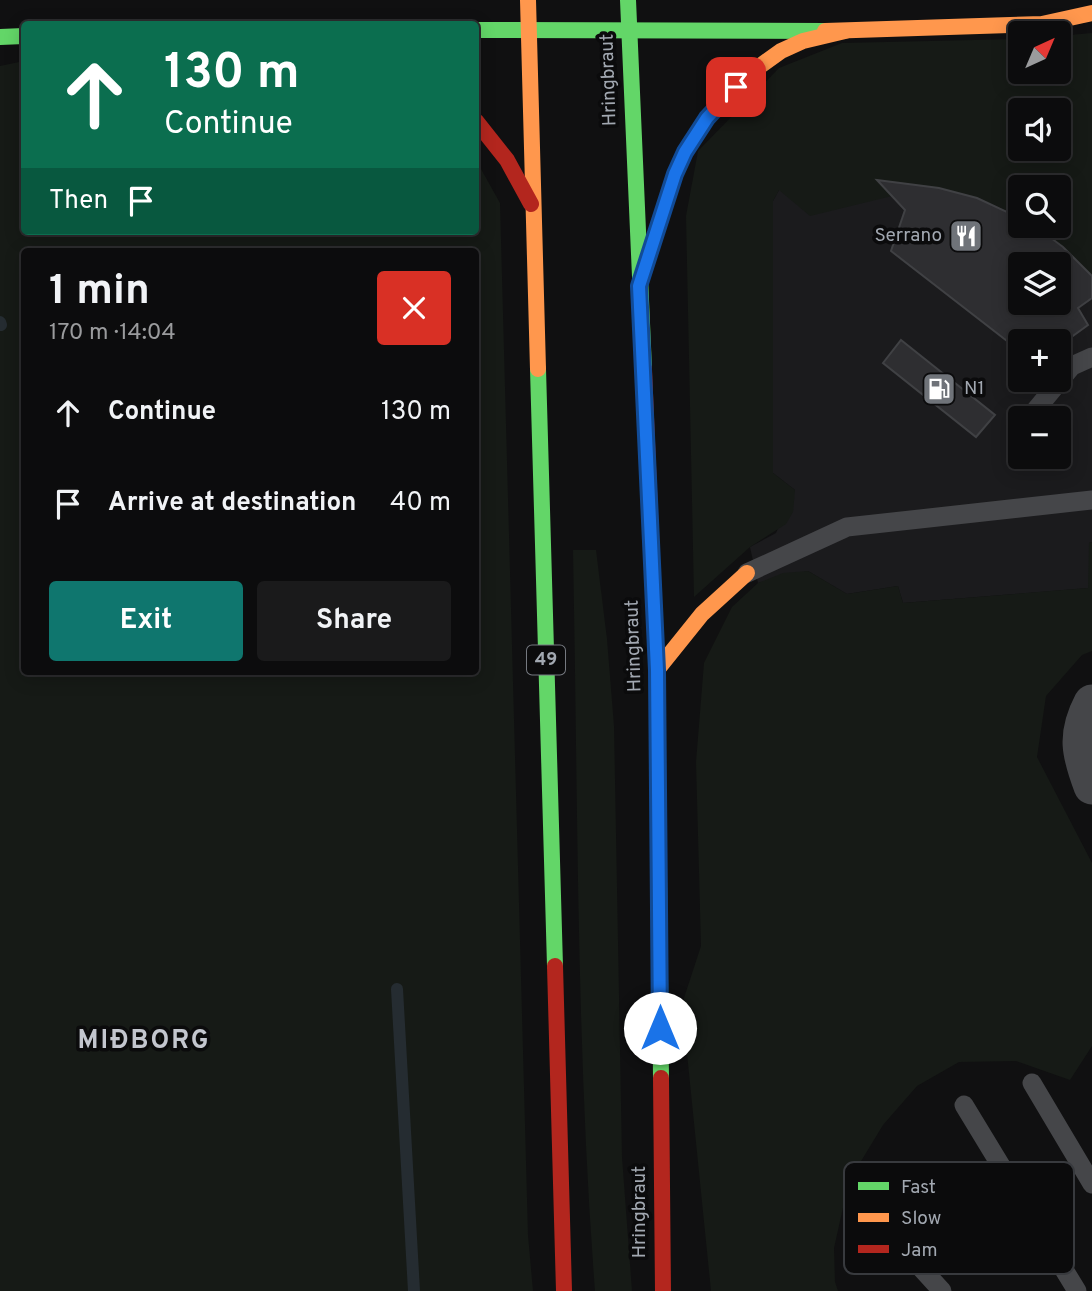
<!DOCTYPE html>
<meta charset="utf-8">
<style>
:root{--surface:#0c0c0d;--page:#1a1a1b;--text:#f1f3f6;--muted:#9a9b9d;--line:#2c2c2e;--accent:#0f766e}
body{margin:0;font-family:Overpass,sans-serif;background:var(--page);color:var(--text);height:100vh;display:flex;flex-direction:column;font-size:26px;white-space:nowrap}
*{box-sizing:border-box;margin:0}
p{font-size:23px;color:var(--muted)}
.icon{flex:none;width:38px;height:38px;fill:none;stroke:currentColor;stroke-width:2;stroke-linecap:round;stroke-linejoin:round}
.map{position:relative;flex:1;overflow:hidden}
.drawer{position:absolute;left:21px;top:248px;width:458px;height:427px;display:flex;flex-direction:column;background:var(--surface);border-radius:7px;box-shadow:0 4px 18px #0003,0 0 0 2px var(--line)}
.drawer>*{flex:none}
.top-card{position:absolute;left:21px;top:21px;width:458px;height:214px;border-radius:7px;box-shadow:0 4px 18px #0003,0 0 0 2px var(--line);background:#0b6e4f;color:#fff;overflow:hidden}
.needle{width:46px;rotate:44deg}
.fabs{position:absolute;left:1008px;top:21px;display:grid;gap:14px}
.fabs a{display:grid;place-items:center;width:63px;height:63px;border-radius:7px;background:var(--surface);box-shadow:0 4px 18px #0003,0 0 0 2px var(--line);font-size:35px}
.pin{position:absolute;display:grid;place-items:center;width:60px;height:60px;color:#fff;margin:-30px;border-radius:14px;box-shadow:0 4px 10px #0006}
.me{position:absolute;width:77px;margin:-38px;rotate:0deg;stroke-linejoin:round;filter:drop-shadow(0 0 5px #0008)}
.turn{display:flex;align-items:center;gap:24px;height:147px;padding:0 28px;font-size:32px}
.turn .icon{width:91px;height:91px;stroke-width:2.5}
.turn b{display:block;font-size:49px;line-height:60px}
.then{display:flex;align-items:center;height:66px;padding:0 28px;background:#0003;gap:14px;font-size:26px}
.round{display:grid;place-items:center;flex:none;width:74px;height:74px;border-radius:7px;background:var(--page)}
.overview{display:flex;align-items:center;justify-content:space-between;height:119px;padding:0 28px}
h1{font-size:42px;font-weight:700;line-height:52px}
.button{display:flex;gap:14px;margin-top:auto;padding:14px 28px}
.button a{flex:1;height:80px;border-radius:7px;background:var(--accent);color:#fff;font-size:28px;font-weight:700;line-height:80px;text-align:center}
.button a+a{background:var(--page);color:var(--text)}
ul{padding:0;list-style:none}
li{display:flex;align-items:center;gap:21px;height:91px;padding:0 28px}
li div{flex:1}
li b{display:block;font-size:26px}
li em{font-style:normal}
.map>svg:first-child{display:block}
.built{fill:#1b1b1d;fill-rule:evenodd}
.green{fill:#161a16;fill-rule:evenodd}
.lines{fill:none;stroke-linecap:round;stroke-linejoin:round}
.stream{stroke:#252c31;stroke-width:12}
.building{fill:#2e2e31;stroke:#404144;stroke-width:2;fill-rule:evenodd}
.lane{stroke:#454649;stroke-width:19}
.street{stroke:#454649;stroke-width:37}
.fast{stroke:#63d668;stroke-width:16}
.slow{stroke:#ff974d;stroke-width:16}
.jam{stroke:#b3261e;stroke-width:16}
.route-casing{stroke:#114b97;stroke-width:18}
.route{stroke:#1a73e8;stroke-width:12}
.labels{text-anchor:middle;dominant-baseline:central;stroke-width:7;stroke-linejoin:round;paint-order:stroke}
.shield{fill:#0b0b0c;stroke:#757980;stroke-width:2}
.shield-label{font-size:18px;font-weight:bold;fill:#a2a8b1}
.street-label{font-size:19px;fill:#a2a8b1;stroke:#0b0b0c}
.poi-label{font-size:19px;fill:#a2a8b1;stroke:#0b0b0c;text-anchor:end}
.district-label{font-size:26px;font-weight:bold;letter-spacing:2px;fill:#c3c6ce;stroke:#0b0b0c}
.key{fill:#0b0b0c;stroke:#383a3e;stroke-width:2}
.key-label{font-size:19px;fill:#a2a8b1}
</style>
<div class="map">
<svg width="1092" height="1291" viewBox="0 0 1092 1291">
<rect width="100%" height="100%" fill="#101011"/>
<path class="built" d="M 900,183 L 939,188 L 977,198 L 1013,214 L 1020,218 L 1020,226 L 1033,226 L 1039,229 L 1063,247 L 1092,276 L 1092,542 L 1089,543 L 1089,588 L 903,603 L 898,586 L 847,594 L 808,571 L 758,583 L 750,547 L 776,533 L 795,490 L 773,473 L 773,201 L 779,190 ZM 1020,264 L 1059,264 L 1059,303 L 1020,303 ZM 1020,341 L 1059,341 L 1059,380 L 1020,380 ZM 1020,418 L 1059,418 L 1059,457 L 1020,457 Z"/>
<g class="green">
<path d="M 1092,33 L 1092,276 L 1063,247 L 1033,226 L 1059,226 L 1059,187 L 1020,187 L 1020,218 C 984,196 942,188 900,183 L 892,196 L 810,216 L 779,190 L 773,201 L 773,473 L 795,490 L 793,512 L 786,524 L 750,547 L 694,597 L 686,216 L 698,151 L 779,68 L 842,43 L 1020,39 L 1020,72 L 1059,72 L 1059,36 ZM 1020,110 L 1059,110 L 1059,149 L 1020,149 Z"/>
<path d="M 24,61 L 24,231 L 476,231 L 476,160 L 500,203 L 528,1235 L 533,1291 L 0,1291 L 0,66 ZM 476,252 L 476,672 L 24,672 L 24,252 Z"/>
<polygon points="1092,542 1092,651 1082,655 1046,696 1037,757 1092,863 1092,1046 1070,1080 1016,1061 959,1062 917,1086 883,1125 849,1181 834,1248 835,1282 838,1291 711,1291 682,1004 701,946 696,762 704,663 732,607 758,583 783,573 808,571 847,594 898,586 903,603 1088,588 1089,543"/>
<path d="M 573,550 L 596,550 L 607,639 L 614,726 L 622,1157 L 632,1291 L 595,1291 C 576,1045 578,797 573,550 Z"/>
</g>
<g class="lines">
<g class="stream">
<polyline points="0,322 1,325"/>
<polyline points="397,989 414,1291"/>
</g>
</g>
<g class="building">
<path d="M 877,180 L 939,188 L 977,198 L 1020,218 L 1020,226 L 1033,226 L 1039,229 L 1063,247 L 1092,276 L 1092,298 L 1078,308 L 1088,325 L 1059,346 L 1059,341 L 1020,341 L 1020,351 L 891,251 L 905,210 ZM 1020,264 L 1059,264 L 1059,303 L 1020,303 Z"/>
<polygon points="901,340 995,415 976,437 883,363"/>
</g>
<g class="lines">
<g class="lane">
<polyline points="1029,418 1072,366 1092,357"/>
<polyline points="747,573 847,527 1092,500"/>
<polyline points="1032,1083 1092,1184"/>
<polyline points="964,1105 1077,1291"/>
<polyline points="881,1179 892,1222 912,1258 942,1291"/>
</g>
<path class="street" d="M 1092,703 C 1075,735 1080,754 1092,786"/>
<g class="fast">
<polyline points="628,0 644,369"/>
<polyline points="476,30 825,31"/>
<polyline points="0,37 24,36"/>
<polyline points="538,369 555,966"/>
<polyline points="657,681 661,1078"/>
</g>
<g class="slow">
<polyline points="528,0 538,369"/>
<polyline points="825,31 1042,24 1092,13"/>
<polyline points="646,264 675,174 685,152 707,118 749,74 781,51 803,41 845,31"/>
<polyline points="657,670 702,614 747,573"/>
</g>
<g class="jam">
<polyline points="476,121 507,160 531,204"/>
<polyline points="644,369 657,681"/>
<polyline points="555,966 564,1291"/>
<polyline points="661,1078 663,1291"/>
</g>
</g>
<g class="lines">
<defs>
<polyline id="route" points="660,1028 657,670 639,286 675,174 685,152 707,118 736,87"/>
</defs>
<use href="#route" class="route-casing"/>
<use href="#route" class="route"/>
</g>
<defs>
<symbol id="restaurant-square" viewBox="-11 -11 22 22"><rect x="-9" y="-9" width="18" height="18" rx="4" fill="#6f7379" stroke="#0b0b0c"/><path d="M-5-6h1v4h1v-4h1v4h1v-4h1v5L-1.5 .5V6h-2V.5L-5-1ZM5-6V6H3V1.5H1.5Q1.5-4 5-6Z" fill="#fff"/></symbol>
<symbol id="fuel-square" viewBox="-11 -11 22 22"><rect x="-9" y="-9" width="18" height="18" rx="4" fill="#6f7379" stroke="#0b0b0c"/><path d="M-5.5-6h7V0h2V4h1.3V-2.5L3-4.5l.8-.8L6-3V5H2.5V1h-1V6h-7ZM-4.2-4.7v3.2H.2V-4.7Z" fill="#fff"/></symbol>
</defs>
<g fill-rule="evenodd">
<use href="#restaurant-square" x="947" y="217" width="38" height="38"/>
<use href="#fuel-square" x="920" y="370" width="38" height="38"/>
</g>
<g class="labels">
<rect class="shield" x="527" y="645.5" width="38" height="29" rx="5"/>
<g class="shield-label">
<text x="546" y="660">49</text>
</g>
<g class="street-label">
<text transform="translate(609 80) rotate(-92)">Hringbraut</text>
<text transform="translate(634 646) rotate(-92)">Hringbraut</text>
<text transform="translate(640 1212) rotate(-90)">Hringbraut</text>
</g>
<g class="poi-label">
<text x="942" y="236">Serrano</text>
<text x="964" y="389" text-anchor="start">N1</text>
</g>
<g class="district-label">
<text x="144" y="1041">MIÐBORG</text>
</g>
</g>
<rect x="844" y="1162" width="230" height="112" rx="10" class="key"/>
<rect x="858" y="1182" width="31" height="8" fill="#63d668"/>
<rect x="858" y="1213" width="31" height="9" fill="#ff974d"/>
<rect x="858" y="1245" width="31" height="8" fill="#b3261e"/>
<g class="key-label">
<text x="901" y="1193">Fast</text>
<text x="901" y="1224">Slow</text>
<text x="901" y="1256">Jam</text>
</g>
</svg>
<div class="fabs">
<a><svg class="needle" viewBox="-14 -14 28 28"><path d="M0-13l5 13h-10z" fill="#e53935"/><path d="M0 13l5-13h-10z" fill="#9a9b9d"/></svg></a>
<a><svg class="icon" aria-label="sound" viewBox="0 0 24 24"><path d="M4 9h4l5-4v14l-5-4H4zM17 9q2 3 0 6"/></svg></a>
<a><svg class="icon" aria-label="search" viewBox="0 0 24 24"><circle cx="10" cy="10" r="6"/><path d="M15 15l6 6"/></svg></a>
<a><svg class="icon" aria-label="layers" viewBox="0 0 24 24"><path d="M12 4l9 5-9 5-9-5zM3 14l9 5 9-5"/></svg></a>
<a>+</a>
<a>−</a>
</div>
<div class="pin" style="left:736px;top:87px;background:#d93025"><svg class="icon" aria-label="arrive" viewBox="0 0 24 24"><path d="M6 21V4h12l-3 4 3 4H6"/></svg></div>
<svg class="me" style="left:660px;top:1028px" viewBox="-20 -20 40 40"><circle r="19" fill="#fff"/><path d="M0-13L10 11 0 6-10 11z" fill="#1a73e8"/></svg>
<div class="top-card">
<div class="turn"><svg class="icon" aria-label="ahead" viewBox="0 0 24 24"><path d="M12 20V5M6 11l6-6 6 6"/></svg><div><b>130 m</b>Continue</div></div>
<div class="then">Then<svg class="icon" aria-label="arrive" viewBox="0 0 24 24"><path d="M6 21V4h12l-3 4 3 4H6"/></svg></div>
</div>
<section class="drawer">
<div class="overview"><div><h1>1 min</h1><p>170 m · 14:04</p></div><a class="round" style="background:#d93025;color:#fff"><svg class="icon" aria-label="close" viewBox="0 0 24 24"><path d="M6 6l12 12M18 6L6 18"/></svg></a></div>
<ul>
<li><svg class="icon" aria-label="ahead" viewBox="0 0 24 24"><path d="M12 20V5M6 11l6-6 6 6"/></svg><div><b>Continue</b></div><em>130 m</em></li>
<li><svg class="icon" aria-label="arrive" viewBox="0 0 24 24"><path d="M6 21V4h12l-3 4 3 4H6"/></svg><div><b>Arrive at destination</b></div><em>40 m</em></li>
</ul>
<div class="button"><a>Exit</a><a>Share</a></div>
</section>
</div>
